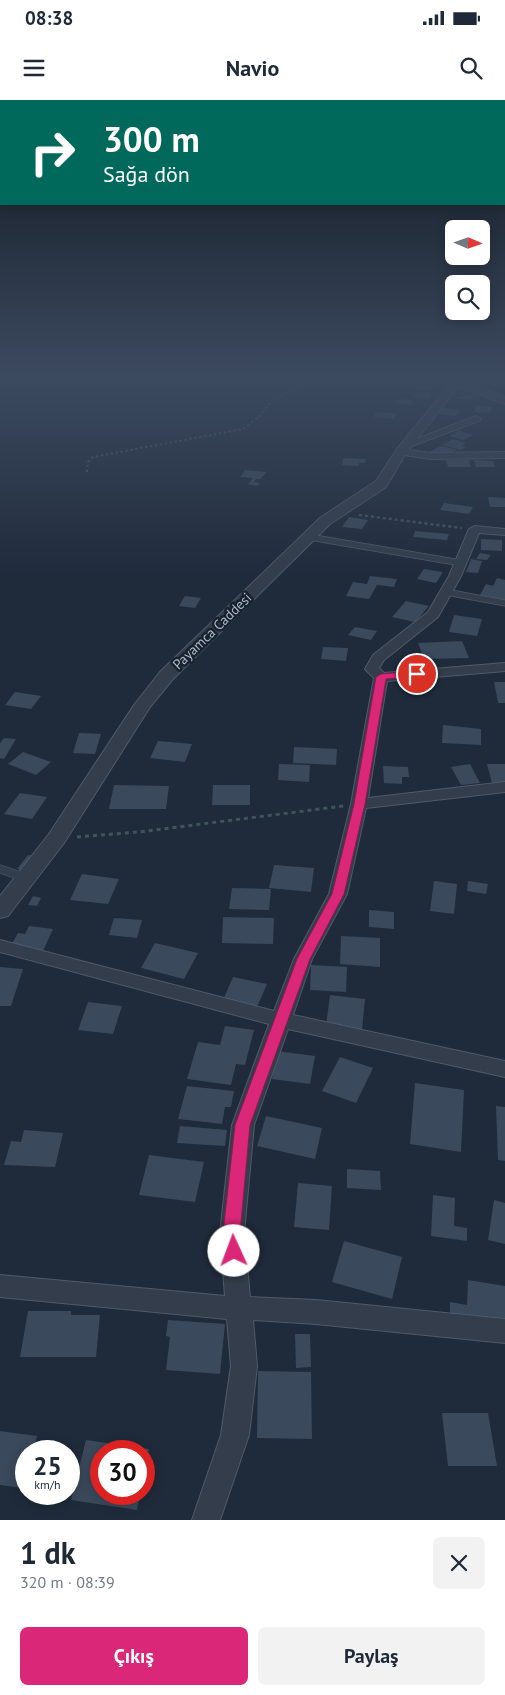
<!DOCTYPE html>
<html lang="tr">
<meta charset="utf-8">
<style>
:root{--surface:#fff;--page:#f2f2f3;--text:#1f2937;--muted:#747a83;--accent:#db2777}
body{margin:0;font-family:"PT Sans",sans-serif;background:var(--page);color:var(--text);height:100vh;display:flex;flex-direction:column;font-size:19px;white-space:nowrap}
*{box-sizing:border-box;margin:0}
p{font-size:16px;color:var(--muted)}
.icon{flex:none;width:28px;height:28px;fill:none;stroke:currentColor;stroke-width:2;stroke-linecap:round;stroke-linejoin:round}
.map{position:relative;height:1420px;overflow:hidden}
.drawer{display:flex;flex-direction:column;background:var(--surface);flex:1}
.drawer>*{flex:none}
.hud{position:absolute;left:0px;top:0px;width:505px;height:105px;box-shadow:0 2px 12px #0003;background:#00695c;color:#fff;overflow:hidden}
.needle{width:32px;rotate:92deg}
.tools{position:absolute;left:445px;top:120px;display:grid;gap:10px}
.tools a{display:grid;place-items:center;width:45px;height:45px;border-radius:8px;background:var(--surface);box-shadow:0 2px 12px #0003;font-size:25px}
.speed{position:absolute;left:15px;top:1340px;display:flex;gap:10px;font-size:25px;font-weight:700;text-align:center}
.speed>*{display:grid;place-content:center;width:65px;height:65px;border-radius:50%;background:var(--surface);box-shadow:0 2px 12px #0003;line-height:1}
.speed small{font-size:12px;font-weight:400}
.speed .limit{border:8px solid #d22;background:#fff;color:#111}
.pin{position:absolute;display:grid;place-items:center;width:42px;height:42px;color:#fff;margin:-21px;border:2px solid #fff;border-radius:50%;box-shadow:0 1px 5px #0007}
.me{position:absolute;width:55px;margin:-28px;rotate:358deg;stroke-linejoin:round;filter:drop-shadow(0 0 4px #0008)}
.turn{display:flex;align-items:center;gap:18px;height:105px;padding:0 20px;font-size:22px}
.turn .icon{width:65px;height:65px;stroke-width:2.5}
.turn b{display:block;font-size:35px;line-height:42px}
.round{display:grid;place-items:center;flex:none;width:52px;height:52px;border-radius:8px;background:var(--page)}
.overview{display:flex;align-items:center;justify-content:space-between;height:85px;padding:0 20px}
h1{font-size:30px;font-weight:700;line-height:38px}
.cta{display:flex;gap:10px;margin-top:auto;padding:10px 20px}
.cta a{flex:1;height:58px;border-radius:8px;background:var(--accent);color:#fff;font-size:20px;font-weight:700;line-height:58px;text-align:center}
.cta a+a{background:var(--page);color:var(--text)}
.status{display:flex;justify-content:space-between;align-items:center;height:35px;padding:0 25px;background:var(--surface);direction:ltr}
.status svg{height:14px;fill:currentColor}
header{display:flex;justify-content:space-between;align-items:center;height:65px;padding:0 20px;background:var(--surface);font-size:22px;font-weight:700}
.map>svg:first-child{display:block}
.building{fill:#3a495b}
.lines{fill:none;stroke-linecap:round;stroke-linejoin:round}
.service-far1-casing{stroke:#505a69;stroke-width:7}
.service-casing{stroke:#505a69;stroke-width:9}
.minor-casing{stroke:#505a69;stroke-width:2}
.tertiary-casing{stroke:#505a69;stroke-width:2}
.path-far2{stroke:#3e5659;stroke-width:2;stroke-dasharray:2.5 2.5;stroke-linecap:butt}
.path-far1{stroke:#3e5659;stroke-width:2.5;stroke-dasharray:3 3;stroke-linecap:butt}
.path{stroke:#3e5659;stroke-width:3;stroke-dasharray:4 4;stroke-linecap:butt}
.service-far1{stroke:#333d4b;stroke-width:5.5}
.service{stroke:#333d4b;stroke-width:8}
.minor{fill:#333d4b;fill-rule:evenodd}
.tertiary{fill:#333d4b;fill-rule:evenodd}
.route{fill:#db2777;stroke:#8e194d}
.labels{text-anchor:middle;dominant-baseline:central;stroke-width:5;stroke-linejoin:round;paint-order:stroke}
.street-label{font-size:14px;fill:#adb7c8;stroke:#18222f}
</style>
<div class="status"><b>08:38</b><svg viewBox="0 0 49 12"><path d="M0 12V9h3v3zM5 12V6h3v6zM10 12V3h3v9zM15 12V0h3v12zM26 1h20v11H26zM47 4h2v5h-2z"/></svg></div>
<header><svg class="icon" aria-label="menu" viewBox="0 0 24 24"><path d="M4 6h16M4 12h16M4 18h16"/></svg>Navio<svg class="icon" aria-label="search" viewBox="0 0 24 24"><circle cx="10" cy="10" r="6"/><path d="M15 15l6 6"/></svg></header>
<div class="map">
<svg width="505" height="1420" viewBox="0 0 505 1420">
<rect width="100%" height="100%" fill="#1f2b3b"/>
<g class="building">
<polygon points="415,284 431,285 432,290 415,289"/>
<polygon points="417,292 432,294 428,299 412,297"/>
<polygon points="463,294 479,296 480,299 458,299 457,297 464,297"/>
<polygon points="399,299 413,300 411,302 414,302 412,305 396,303"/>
<polygon points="476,306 492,307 491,313 475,312"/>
<polygon points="442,308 459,310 456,316 438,314"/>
<polygon points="375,312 396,313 394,319 374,317"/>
<polygon points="459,331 473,335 463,340 449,336"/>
<polygon points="453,339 466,343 461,346 466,347 461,350 442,345"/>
<polygon points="441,346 458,350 442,356 429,352"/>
<polygon points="343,358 366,359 365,363 359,363 359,366 342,365"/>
<polygon points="446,360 469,360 471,367 448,367"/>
<polygon points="474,360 493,361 495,367 476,367"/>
<polygon points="245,370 267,372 260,379 256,379 254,382 260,383 257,386 248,384 253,378 240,377"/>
<polygon points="488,397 505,398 505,407 490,407"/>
<polygon points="444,403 473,407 469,414 440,410"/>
<polygon points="349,417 368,420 362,429 342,427"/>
<polygon points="415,431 449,434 447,440 413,437"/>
<polygon points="481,439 502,440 502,451 481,450"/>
<polygon points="480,453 491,455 487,460 476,459"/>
<polygon points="471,459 482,461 478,473 466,472"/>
<polygon points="424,469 443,472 436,483 417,479"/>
<polygon points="370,476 397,479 394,487 377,485 369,499 346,496 353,482 367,484"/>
<polygon points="497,478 505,480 505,500 480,495 486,484 493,486"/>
<polygon points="185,496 201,498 195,508 179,506"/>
<polygon points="406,501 429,506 415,522 392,517"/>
<polygon points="454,515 482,519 477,536 449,532"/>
<polygon points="355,527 377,531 371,540 348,535"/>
<polygon points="462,541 469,558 424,559 418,543"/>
<polygon points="323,547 348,548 346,561 321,559"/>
<polygon points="494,582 505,582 505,603 498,603"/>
<polygon points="15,592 41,596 31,609 5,605"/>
<polygon points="443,625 481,629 481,645 442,643"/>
<polygon points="79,633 101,634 95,654 73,653"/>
<polygon points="4,638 16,639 4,659 0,658 0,643"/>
<polygon points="158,641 192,644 185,662 150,658"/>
<polygon points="294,647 337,649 336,665 293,663"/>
<polygon points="23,652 51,662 36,675 8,664"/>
<polygon points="279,664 310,665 309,682 278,680"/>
<polygon points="470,664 480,683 461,685 451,667"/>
<polygon points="487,664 505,664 505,683 492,683"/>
<polygon points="383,666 408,667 409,677 402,677 402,684 384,683"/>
<polygon points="114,685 169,686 166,709 109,709"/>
<polygon points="213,685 250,685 250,705 212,705"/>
<polygon points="20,693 47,697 32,719 4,714"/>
<polygon points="28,755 37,756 27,771 17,769"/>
<polygon points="274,765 314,768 311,792 269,788"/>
<polygon points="82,774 119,779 108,804 70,800"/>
<polygon points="434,781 457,784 454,814 430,811"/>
<polygon points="468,781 488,784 486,794 467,791"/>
<polygon points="232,788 271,789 269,810 229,809"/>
<polygon points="33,796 41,798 37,806 28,805"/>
<polygon points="369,810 394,812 394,829 369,827"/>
<polygon points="223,817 274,818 273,844 222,843"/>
<polygon points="114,818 142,820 137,838 109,835"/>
<polygon points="29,826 53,829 43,851 10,847 18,833 25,834"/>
<polygon points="341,836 380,838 380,867 340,864"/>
<polygon points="155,843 198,853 184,879 141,868"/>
<polygon points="311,865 347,867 346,892 310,890"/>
<polygon points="0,867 23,869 11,906 0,906"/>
<polygon points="233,877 267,884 257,907 223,900"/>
<polygon points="330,895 365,899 362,930 326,926"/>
<polygon points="88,902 122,906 113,934 78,930"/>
<polygon points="225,926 254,930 245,965 236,964 231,985 187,979 198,942 220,945"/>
<polygon points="277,951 315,956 310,984 272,979"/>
<polygon points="340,957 373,968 356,1003 322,991"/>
<polygon points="415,983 464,990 461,1052 410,1044"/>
<polygon points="187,986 234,991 231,1007 225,1007 222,1024 178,1019"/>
<polygon points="496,1006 505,1007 505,1061 498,1060"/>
<polygon points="266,1016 322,1028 315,1059 257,1046"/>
<polygon points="180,1026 227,1030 225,1046 177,1043"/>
<polygon points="24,1030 63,1033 55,1067 4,1065 11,1041 21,1042"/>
<polygon points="149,1055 204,1062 195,1102 139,1095"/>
<polygon points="347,1069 380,1071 381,1090 347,1088"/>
<polygon points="298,1083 332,1086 329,1130 294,1127"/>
<polygon points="433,1095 455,1098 454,1126 467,1128 467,1141 431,1136"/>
<polygon points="494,1100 505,1103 505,1144 488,1140"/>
<polygon points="344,1141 402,1157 392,1199 332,1182"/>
<polygon points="468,1180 505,1186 505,1223 450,1214 450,1202 467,1205"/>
<polygon points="28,1211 71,1211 71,1215 100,1215 96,1257 20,1257"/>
<polygon points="168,1220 225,1224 220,1274 166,1270 170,1237 166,1236"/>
<polygon points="295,1234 310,1234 311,1267 296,1268"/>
<polygon points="258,1271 311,1272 312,1339 257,1338"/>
<polygon points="442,1313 488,1313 497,1366 448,1366"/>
<polygon points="0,1331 37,1336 33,1351 26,1351 26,1376 23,1388 0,1385"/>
<polygon points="86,1340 149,1349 145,1372 144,1351 101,1351 101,1394 140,1394 137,1410 71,1400"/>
</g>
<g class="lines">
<defs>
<g id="service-far1">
<polyline points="309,437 461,463"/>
<polyline points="446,492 505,503"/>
</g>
<polyline id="service" points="0,769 26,778"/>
<g id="minor">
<polygon points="476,316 481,319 479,321 409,347 406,348 401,345"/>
<polygon points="401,349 431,353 505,352 505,358 431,359 398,354 398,350"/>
<polygon points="475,426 505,429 505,435 479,433 461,476 438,517 384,560 379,568 384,573 505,563 505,571 387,581 368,698 505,682 505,692 366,708 347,794 312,859 293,915 505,961 505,977 288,929 254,1025 244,1133 250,1197 316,1200 505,1219 505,1243 316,1224 253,1220 257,1266 249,1335 220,1420 192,1420 221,1335 231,1266 227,1219 0,1197 0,1175 225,1196 220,1133 232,1025 269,924 0,852 0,840 274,911 294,859 329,794 351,704 374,578 365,569 373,555 428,512 449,476 469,429"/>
</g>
<polygon id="tertiary" points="449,280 463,280 505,297 505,304 459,286 406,353 386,387 330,424 172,580 150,607 64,743 8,816 0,818 0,796 49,734 134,605 160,572 320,418 376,381 397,349 451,283"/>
</defs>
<use href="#service-far1" class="service-far1-casing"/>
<use href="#service" class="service-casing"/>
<use href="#minor" class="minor-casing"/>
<use href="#tertiary" class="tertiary-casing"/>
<polyline class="path-far2" points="87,372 88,362 93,357 243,329 261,315 272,300 310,280"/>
<polyline class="path-far1" points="359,415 462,428"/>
<polyline class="path" points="77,737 138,732 344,706"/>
<use href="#service-far1" class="service-far1"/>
<use href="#service" class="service"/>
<use href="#minor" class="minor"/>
<use href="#tertiary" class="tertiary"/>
</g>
<linearGradient id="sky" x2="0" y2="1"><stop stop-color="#111820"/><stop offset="0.58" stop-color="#3c4a60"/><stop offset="1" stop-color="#3c4a60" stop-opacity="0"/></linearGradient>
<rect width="505" height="479" fill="url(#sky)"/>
<polygon class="route" points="417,571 421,574 420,576 386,579 365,704 344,794 310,859 250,1025 240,1133 242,1151 239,1157 234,1159 228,1157 225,1151 223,1133 235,1025 297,859 332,794 354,704 376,577 381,574"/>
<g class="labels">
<g class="street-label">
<text transform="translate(212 531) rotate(-44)">Payamca Caddesi</text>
</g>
</g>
</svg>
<div class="tools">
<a><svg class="needle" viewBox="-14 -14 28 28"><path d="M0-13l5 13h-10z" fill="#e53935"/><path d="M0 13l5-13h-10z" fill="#747a83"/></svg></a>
<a><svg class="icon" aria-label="search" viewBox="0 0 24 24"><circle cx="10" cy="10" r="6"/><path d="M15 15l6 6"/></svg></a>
</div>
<div class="speed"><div>25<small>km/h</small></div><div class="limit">30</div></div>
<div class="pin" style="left:417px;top:574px;background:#d93025"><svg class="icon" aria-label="arrive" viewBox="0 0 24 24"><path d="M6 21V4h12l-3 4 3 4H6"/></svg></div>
<svg class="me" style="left:234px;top:1151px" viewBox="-20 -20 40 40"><circle r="19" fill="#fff"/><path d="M0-13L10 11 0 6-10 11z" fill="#db2777"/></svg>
<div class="hud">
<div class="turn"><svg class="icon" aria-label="right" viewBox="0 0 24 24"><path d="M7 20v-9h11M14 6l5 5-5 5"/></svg><div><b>300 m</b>Sağa dön</div></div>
</div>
</div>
<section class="drawer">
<div class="overview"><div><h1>1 dk</h1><p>320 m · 08:39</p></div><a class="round"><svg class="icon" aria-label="close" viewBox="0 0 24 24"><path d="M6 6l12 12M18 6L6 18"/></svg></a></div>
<div class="cta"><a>Çıkış</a><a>Paylaş</a></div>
</section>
